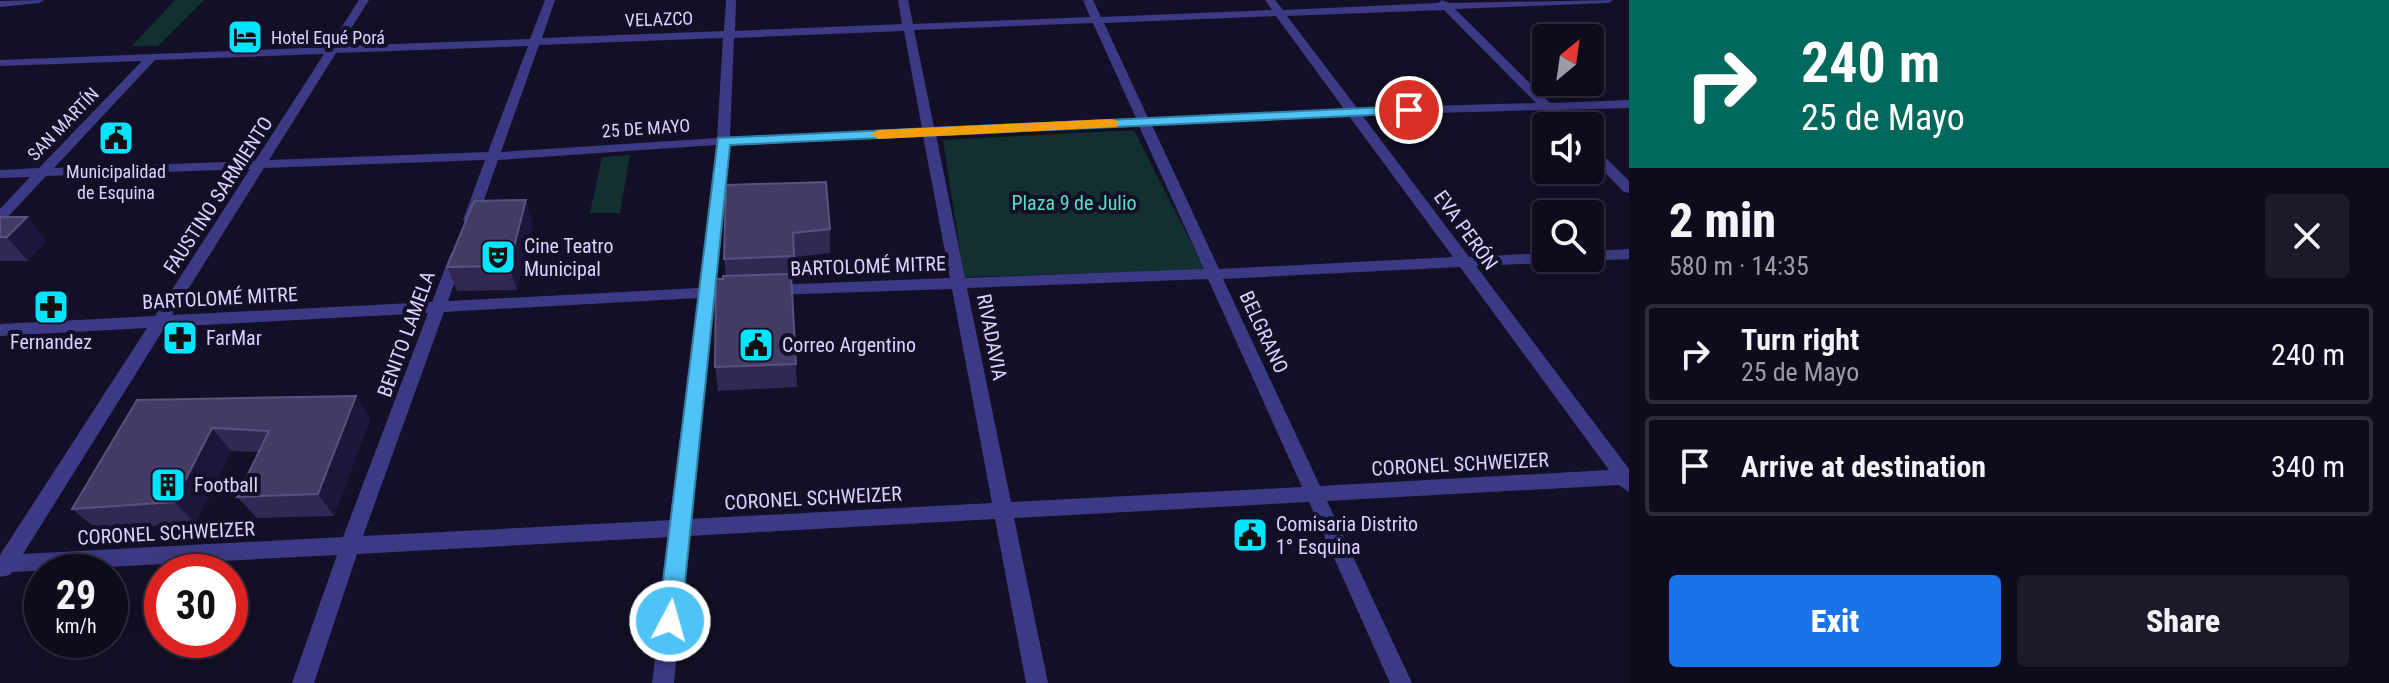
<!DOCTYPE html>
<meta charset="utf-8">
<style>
:root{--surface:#0e0b1c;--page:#1c1929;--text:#f1f3f6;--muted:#9b9ba3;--line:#2e2b3b;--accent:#1a73e8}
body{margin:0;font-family:"Roboto Condensed",sans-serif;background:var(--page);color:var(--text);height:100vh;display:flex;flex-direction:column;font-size:30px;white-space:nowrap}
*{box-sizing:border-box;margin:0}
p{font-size:26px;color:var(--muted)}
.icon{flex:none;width:44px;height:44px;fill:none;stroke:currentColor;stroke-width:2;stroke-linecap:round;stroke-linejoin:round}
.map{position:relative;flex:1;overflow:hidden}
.side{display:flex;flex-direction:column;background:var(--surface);width:760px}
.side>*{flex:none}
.banner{background:#00695c;color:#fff;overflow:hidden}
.needle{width:52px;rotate:29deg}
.tools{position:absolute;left:1532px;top:24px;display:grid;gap:16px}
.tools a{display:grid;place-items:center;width:72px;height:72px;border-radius:8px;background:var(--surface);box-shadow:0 4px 20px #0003,0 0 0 2px var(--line);font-size:40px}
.speed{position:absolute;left:24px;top:554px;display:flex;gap:16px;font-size:40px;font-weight:700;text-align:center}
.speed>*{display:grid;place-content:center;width:104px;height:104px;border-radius:50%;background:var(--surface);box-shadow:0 4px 20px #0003,0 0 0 2px var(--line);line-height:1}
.speed small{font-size:20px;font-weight:400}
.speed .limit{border:12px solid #d22;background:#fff;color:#111}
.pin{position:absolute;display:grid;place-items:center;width:68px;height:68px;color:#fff;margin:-34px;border:4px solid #fff;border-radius:50%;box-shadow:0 2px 8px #0007}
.me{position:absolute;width:88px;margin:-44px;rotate:6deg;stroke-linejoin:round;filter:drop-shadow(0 0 6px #0008)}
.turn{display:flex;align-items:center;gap:28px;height:168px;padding:0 40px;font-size:36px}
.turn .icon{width:104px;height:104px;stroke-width:2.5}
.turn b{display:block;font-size:56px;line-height:68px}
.round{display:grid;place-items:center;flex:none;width:84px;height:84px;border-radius:8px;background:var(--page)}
.summary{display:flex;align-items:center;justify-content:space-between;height:136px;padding:0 40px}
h1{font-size:48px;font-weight:800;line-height:60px}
.primary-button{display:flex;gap:16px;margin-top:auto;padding:16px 40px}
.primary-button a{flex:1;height:92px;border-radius:8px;background:var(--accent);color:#fff;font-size:32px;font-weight:800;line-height:92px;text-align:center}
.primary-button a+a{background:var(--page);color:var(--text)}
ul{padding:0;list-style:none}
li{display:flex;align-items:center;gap:24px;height:100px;margin:0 16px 12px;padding:0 24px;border:4px solid var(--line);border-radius:8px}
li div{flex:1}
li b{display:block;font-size:30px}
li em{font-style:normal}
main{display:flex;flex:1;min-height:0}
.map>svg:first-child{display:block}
.green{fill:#12302f}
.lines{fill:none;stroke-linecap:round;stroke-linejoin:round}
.minor{fill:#3d3a85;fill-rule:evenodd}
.wall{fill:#312854}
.shaded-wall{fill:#1d163a}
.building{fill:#433a66;stroke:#5a527e;stroke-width:2}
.route{fill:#4fc3f7;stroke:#337fa1;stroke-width:2}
.slow{fill:#f59e0b}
.labels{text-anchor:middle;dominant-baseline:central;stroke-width:8;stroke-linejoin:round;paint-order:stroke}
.far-street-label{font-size:18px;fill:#d9d4ff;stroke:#130f26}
.far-poi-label{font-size:18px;fill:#d9d4ff;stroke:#130f26;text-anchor:start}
.street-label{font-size:20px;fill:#d9d4ff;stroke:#130f26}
.park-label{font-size:20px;fill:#5fe0c0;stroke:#130f26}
.poi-label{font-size:20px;fill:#d9d4ff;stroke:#130f26;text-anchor:start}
</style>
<main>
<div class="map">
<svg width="1629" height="683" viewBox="0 0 1629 683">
<rect width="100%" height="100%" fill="#130f26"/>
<g class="green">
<polygon points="175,0 204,0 158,46 132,46"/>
<polygon points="1134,130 1205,270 964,277 943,140"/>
<polygon points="630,155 620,213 590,213 602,157"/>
</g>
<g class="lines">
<g class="minor">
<polygon points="44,0 39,3 0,7 0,1"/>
<path d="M 359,0 L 369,0 L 340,46 L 530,39 L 545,0 L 555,0 L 542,38 L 724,31 L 726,0 L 736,0 L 735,31 L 902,24 L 898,0 L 908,0 L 913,24 L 1090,17 L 1083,0 L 1093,0 L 1101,17 L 1272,10 L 1265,0 L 1275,0 L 1283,10 L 1438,3 L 1442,0 L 1449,3 L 1613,0 L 1608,3 L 1455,9 L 1550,103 L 1629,100 L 1629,108 L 1557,110 L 1572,126 L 1559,126 L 1543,110 L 1362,115 L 1469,257 L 1546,253 L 1546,258 L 1553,258 L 1546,263 L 1476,266 L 1629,469 L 1629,492 L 1619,485 L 1327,501 L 1412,683 L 1390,683 L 1309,502 L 1014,518 L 1048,683 L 1026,683 L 995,519 L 689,536 L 674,683 L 652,683 L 670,537 L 357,554 L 314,683 L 292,683 L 337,555 L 12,572 L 10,575 L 0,577 L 0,555 L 147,328 L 0,336 L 0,324 L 155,316 L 250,169 L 46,176 L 5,220 L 0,222 L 0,209 L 30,177 L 0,178 L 0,170 L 39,168 L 142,61 L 0,66 L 0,60 L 329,47 ZM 1444,10 L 1536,103 L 1357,108 L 1287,16 ZM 1276,16 L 1344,109 L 1148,118 L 1104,23 ZM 1093,23 L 1136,118 L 934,127 L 914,30 ZM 904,31 L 922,128 L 730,137 L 734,38 ZM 723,38 L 717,138 L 501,152 L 539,45 ZM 528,46 L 488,152 L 269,160 L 336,53 ZM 324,54 L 255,161 L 54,168 L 155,60 ZM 1349,116 L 1453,257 L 1219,269 L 1152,125 ZM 1139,126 L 1204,269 L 965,278 L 936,135 ZM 923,136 L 950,278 L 773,285 L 765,290 L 773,295 L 952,289 L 992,503 L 691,519 L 713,298 L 737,296 L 745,291 L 737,286 L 714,287 L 729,145 ZM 716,145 L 699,288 L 448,301 L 465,253 L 458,248 L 451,253 L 432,302 L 172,315 L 264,168 L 485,160 L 463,220 L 470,225 L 477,220 L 498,160 ZM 1460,267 L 1609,470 L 1320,486 L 1223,279 ZM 1208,279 L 1302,487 L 1011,502 L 967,288 ZM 698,298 L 672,520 L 363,536 L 444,312 ZM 428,313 L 343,537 L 23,554 L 165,327 Z"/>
<polygon points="1590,146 1595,147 1629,181 1629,193 1624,192 1590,157"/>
<polygon points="1629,249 1629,259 1590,261 1584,258 1590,258 1590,251"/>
</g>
</g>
<g class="wall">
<polygon points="726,185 830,229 830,253 794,257 794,280 791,280 797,387 718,391 715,367 723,279 726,276 724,259"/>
<polygon points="0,217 27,217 46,241 28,261 0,261"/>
<polygon points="533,224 517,290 457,291 447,267"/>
<polygon points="356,396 370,419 334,516 257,518 237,497 259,452 231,451 195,523 97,530 72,509 137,400"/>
</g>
<g class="shaded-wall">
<polygon points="526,200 533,224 517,290 509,266"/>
<polygon points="27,217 46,241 28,261 7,237"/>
<polygon points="356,396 370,419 334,516 318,494"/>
<polygon points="212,428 231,451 195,523 174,502"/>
</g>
<g class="building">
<polygon points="826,182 830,229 793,233 794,256 724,259 726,185"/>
<polygon points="526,200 509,266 447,267 474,201"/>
<polygon points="0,217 27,217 7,237 0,237"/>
<polygon points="791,274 796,364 715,367 716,279 723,279 723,276"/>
<polygon points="356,396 318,494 237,497 269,431 212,428 174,502 72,509 137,400"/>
</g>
<polygon class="route" points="1409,106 1416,110 1414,113 730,145 681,621 678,629 670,632 661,629 658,621 718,138"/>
<polygon class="slow" points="1112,119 1117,121 1117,127 878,139 871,134 878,130"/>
<defs>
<symbol id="hotel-square" viewBox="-11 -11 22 22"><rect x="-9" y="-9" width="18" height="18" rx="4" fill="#00e5ff" stroke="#130f26"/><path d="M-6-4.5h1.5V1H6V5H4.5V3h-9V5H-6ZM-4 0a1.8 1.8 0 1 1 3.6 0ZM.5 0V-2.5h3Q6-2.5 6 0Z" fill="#111"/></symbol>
<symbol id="civic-square" viewBox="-11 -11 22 22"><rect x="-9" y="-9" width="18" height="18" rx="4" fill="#00e5ff" stroke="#130f26"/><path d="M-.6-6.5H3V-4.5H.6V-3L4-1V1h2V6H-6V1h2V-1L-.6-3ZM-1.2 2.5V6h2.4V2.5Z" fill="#111"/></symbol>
<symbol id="theatre-square" viewBox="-11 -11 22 22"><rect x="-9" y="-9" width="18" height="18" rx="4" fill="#00e5ff" stroke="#130f26"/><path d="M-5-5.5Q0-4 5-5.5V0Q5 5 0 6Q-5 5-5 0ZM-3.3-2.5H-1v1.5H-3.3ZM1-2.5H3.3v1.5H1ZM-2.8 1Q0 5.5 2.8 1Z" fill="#111"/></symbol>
<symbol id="pharmacy-square" viewBox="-11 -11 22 22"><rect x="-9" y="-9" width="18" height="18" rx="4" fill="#00e5ff" stroke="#130f26"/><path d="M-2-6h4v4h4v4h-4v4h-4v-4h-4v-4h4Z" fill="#111"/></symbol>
<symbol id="building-square" viewBox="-11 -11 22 22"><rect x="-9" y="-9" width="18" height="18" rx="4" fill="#00e5ff" stroke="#130f26"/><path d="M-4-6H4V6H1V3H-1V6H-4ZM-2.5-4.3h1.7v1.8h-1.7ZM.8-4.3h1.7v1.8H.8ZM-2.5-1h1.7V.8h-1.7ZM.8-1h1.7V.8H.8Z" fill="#111"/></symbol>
</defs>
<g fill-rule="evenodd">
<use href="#hotel-square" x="225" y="17" width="40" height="40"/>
<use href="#civic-square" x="96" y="118" width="40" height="40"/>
<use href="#theatre-square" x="478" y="237" width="40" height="40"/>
<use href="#pharmacy-square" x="31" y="287" width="40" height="40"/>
<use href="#pharmacy-square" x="160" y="318" width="40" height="40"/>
<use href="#civic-square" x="736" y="325" width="40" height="40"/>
<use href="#building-square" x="148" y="465" width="40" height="40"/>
<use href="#civic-square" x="1230" y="515" width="40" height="40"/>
</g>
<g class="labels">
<g class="far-street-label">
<text transform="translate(659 19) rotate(-2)">VELAZCO</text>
<text transform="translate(63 124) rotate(-46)">SAN MARTÍN</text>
<text transform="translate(646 128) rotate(-4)">25 DE MAYO</text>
</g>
<g class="far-poi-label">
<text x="271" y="37">Hotel Equé Porá</text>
<text x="116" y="171" text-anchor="middle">Municipalidad<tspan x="116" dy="21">de Esquina</tspan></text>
</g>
<g class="street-label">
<text transform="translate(218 195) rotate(-57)">FAUSTINO SARMIENTO</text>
<text transform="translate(1466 230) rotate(54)">EVA PERÓN</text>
<text transform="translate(868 266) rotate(-2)">BARTOLOMÉ MITRE</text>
<text transform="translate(220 298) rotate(-3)">BARTOLOMÉ MITRE</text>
<text transform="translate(1264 332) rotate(65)">BELGRANO</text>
<text transform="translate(406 334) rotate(-70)">BENITO LAMELA</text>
<text transform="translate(992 337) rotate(79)">RIVADAVIA</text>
<text transform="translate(1460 464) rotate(-3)">CORONEL SCHWEIZER</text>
<text transform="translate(813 498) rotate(-3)">CORONEL SCHWEIZER</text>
<text transform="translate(166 533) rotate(-3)">CORONEL SCHWEIZER</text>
</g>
<g class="park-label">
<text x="1074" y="203">Plaza 9 de Julio</text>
</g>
<g class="poi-label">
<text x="524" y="246">Cine Teatro<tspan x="524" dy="23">Municipal</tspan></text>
<text x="206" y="338">FarMar</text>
<text x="51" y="342" text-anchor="middle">Fernandez</text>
<text x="782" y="345">Correo Argentino</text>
<text x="194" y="485">Football</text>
<text x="1276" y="524">Comisaria Distrito<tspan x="1276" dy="23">1° Esquina</tspan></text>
</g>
</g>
</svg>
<div class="tools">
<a><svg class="needle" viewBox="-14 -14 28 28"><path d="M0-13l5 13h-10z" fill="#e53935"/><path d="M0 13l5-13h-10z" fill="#9b9ba3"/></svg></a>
<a><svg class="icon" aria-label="sound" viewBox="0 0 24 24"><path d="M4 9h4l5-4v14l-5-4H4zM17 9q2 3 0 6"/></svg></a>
<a><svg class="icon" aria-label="search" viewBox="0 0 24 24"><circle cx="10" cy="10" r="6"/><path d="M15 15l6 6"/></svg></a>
</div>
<div class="speed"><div>29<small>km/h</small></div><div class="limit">30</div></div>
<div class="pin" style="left:1409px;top:110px;background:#d93025"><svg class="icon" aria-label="arrive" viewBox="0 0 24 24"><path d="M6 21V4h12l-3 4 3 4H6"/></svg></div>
<svg class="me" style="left:670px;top:621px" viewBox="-20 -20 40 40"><circle r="17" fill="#4fc3f7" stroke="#fff" stroke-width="3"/><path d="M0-11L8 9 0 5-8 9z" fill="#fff"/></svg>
</div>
<section class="side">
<div class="banner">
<div class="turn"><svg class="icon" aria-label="right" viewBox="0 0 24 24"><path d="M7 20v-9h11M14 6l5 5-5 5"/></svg><div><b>240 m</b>25 de Mayo</div></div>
</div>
<div class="summary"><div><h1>2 min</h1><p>580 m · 14:35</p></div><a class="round"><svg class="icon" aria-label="close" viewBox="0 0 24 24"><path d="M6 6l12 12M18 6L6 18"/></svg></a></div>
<ul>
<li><svg class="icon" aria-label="right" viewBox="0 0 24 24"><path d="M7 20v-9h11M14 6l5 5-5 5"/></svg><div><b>Turn right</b><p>25 de Mayo</p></div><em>240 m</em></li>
<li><svg class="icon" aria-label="arrive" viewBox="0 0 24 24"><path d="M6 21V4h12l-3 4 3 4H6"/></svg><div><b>Arrive at destination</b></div><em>340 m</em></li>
</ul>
<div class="primary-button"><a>Exit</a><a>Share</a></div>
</section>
</main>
